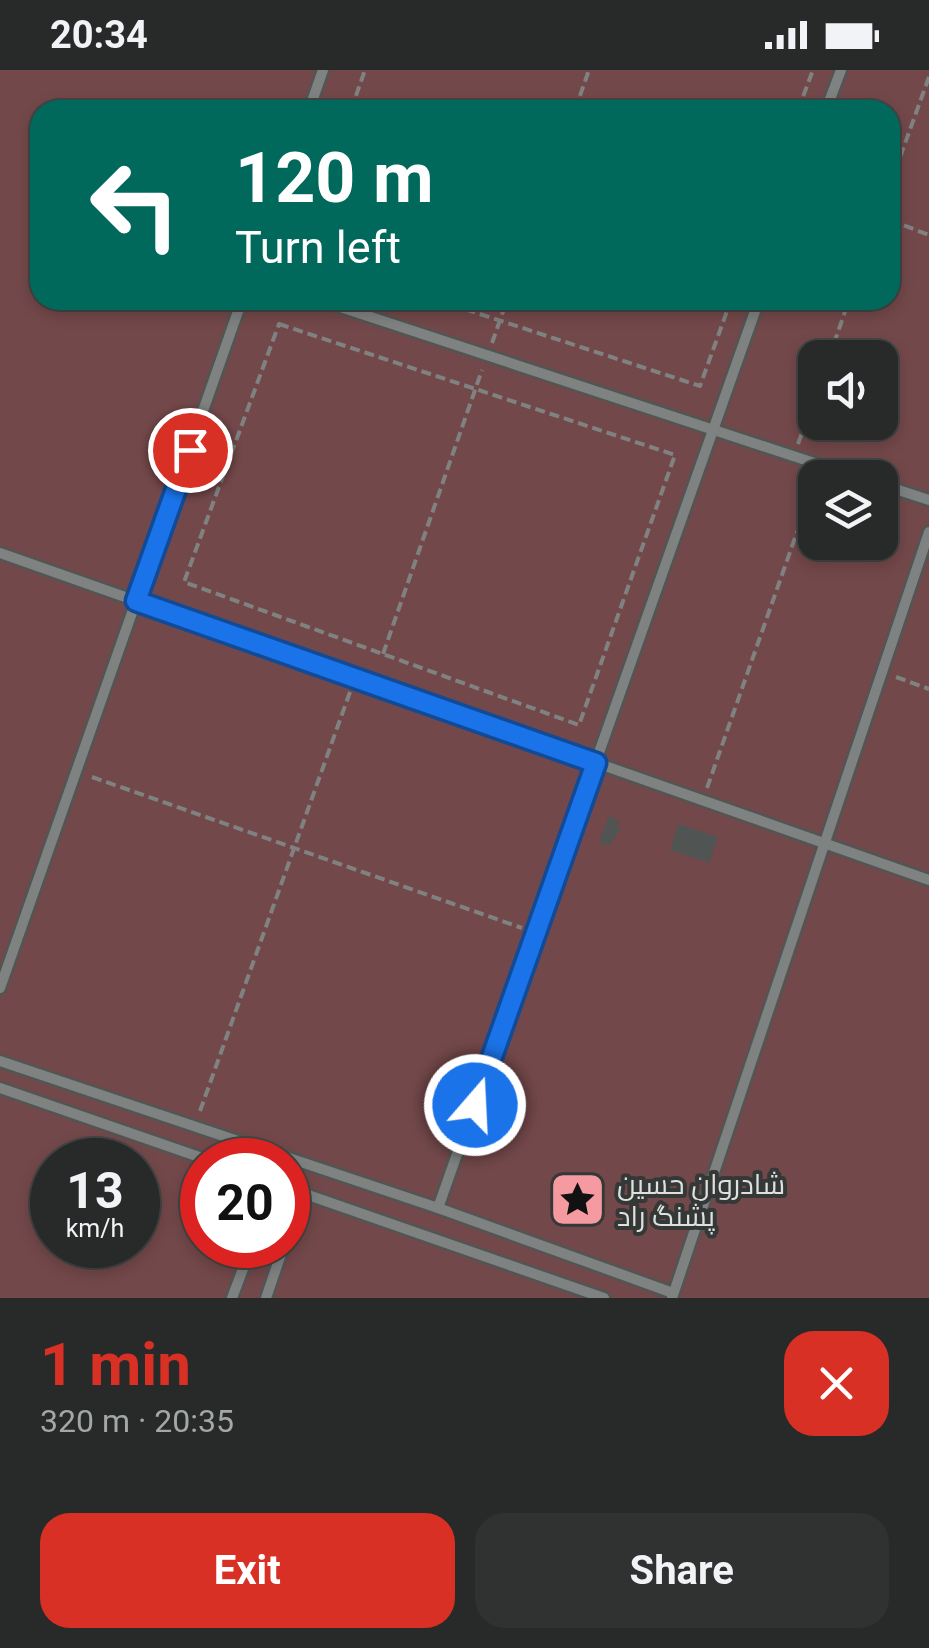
<!DOCTYPE html>
<meta charset="utf-8">
<style>
:root{--surface:#272a28;--page:#2f3230;--text:#f1f3f6;--muted:#a4a7a8;--line:#434645;--accent:#d93025}
body{margin:0;font-family:Roboto,Cairo,sans-serif;background:var(--page);color:var(--text);height:100vh;display:flex;flex-direction:column;font-size:38px;white-space:nowrap}
*{box-sizing:border-box;margin:0}
p{font-size:32px;color:var(--muted)}
.icon{flex:none;width:55px;height:55px;fill:none;stroke:currentColor;stroke-width:2;stroke-linecap:round;stroke-linejoin:round}
.map{position:relative;height:1228px;overflow:hidden}
.panel{display:flex;flex-direction:column;background:var(--surface);flex:1}
.panel>*{flex:none}
.top-card{position:absolute;left:30px;top:30px;width:870px;height:210px;border-radius:30px;box-shadow:0 5px 15px #0003,0 0 0 2px var(--line);background:#00695c;color:#fff;overflow:hidden}
.controls{position:absolute;left:798px;top:270px;display:grid;gap:20px}
.controls a{display:grid;place-items:center;width:100px;height:100px;border-radius:20px;background:var(--surface);box-shadow:0 5px 15px #0003,0 0 0 2px var(--line);font-size:50px}
.speed{position:absolute;left:30px;top:1068px;display:flex;gap:20px;font-size:50px;font-weight:700;text-align:center}
.speed>*{display:grid;place-content:center;width:130px;height:130px;border-radius:50%;background:var(--surface);box-shadow:0 5px 15px #0003,0 0 0 2px var(--line);line-height:1}
.speed small{font-size:25px;font-weight:400}
.speed .limit{border:15px solid #d22;background:#fff;color:#111}
.pin{position:absolute;display:grid;place-items:center;width:85px;height:85px;color:#fff;margin:-42px;border:5px solid #fff;border-radius:50%;box-shadow:0 2px 10px #0007}
.me{position:absolute;width:110px;margin:-55px;rotate:19deg;stroke-linejoin:round;filter:drop-shadow(0 0 8px #0008)}
.turn{display:flex;align-items:center;gap:35px;height:210px;padding:0 40px;font-size:45px}
.turn .icon{width:130px;height:130px;stroke-width:2.5}
.turn b{display:block;font-size:70px;line-height:85px}
.round{display:grid;place-items:center;flex:none;width:105px;height:105px;border-radius:30px;background:var(--page)}
.head{display:flex;align-items:center;justify-content:space-between;height:170px;padding:0 40px}
h1{font-size:60px;font-weight:700;line-height:75px;color:var(--accent)}
.cta{display:flex;gap:20px;margin-top:auto;padding:20px 40px}
.cta a{flex:1;height:115px;border-radius:30px;background:var(--accent);color:#fff;font-size:40px;font-weight:700;line-height:115px;text-align:center}
.cta a+a{background:var(--page);color:var(--text)}
.status{display:flex;justify-content:space-between;align-items:center;height:70px;padding:0 50px;background:var(--surface);direction:ltr}
.status svg{height:28px;fill:currentColor}
.map>svg:first-child{display:block}
.green{fill:#73484a;fill-rule:evenodd}
.building{fill:#505452}
.lines{fill:none;stroke-linecap:round;stroke-linejoin:round}
.service-casing{stroke:#535554;stroke-width:15}
.path{stroke:#7f8281;stroke-width:4;stroke-dasharray:10 5;stroke-linecap:butt}
.service{stroke:#7e8280;stroke-width:10}
.route-casing{stroke:#114b97;stroke-width:25}
.route{stroke:#1a73e8;stroke-width:18}
.labels{text-anchor:middle;dominant-baseline:central;stroke-width:8;stroke-linejoin:round;paint-order:stroke}
.poi-label{font-size:28px;fill:#dfe1e0;stroke:#343836;text-anchor:start}
</style>
<div class="status"><b>20:34</b><svg viewBox="0 0 49 12"><path d="M0 12V9h3v3zM5 12V6h3v6zM10 12V3h3v9zM15 12V0h3v12zM26 1h20v11H26zM47 4h2v5h-2z"/></svg></div>
<div class="map">
<svg width="929" height="1228" viewBox="0 0 929 1228">
<rect width="100%" height="100%" fill="#343836"/>
<path class="green" d="M 0,0 L 929,0 L 929,1228 L 0,1228 ZM 40,40 L 890,40 L 890,230 L 40,230 ZM 815,288 L 880,288 L 880,352 L 815,352 ZM 815,408 L 880,408 L 880,472 L 815,472 ZM 52,1090 L 138,1090 L 138,1175 L 52,1175 ZM 202,1090 L 288,1090 L 288,1175 L 202,1175 Z"/>
<g class="building">
<polygon points="609,746 619,751 617,756 621,758 609,776 599,772"/>
<polygon points="678,754 718,767 709,793 670,780"/>
</g>
<g class="lines">
<defs>
<g id="service">
<polyline points="309,40 323,0"/>
<polyline points="826,40 841,0"/>
<polyline points="319,230 860,408"/>
<polyline points="880,414 929,430"/>
<polyline points="0,483 929,810"/>
<polyline points="0,918 242,230"/>
<polyline points="0,991 438,1138 673,1223"/>
<polyline points="0,1018 208,1090"/>
<polyline points="288,1118 604,1228"/>
<polyline points="438,1138 759,230"/>
<polyline points="288,1163 288,1165"/>
<polyline points="232,1228 252,1175"/>
<polyline points="266,1228 284,1175"/>
<polyline points="672,1228 929,462"/>
</g>
</defs>
<use href="#service" class="service-casing"/>
<g class="path">
<polyline points="351,40 365,0"/>
<polyline points="575,40 589,0"/>
<polyline points="798,40 813,0"/>
<polyline points="890,115 929,7"/>
<polyline points="890,150 929,165"/>
<polyline points="437,230 700,316 731,230"/>
<polygon points="279,254 675,385 579,655 184,512"/>
<polyline points="492,273 507,230"/>
<polyline points="829,288 849,230"/>
<polyline points="798,374 815,326"/>
<polyline points="383,584 482,300"/>
<polyline points="896,607 929,619"/>
<polyline points="92,707 522,858"/>
<polyline points="707,718 815,411"/>
<polyline points="200,1041 350,622"/>
</g>
<use href="#service" class="service"/>
</g>
<g class="lines">
<defs>
<polyline id="route" points="190,380 136,531 596,693 475,1035"/>
</defs>
<use href="#route" class="route-casing"/>
<use href="#route" class="route"/>
</g>
<defs>
<symbol id="sight-square" viewBox="-11 -11 22 22"><rect x="-9" y="-9" width="18" height="18" rx="4" fill="#f49aa0" stroke="#343836"/><path d="M0-6L1.8-2.2L6-1.7L2.9 1.2L3.7 5.4L0 3.3L-3.7 5.4L-2.9 1.2L-6-1.7L-1.8-2.2Z" fill="#111"/></symbol>
</defs>
<g fill-rule="evenodd">
<use href="#sight-square" x="546" y="1098" width="63" height="63"/>
</g>
<g class="labels">
<g class="poi-label">
<text x="617" y="1114">شادروان حسین<tspan x="617" dy="32">پشنگ راد</tspan></text>
</g>
</g>
</svg>
<div class="controls">
<a><svg class="icon" aria-label="sound" viewBox="0 0 24 24"><path d="M4 9h4l5-4v14l-5-4H4zM17 9q2 3 0 6"/></svg></a>
<a><svg class="icon" aria-label="layers" viewBox="0 0 24 24"><path d="M12 4l9 5-9 5-9-5zM3 14l9 5 9-5"/></svg></a>
</div>
<div class="speed"><div>13<small>km/h</small></div><div class="limit">20</div></div>
<div class="pin" style="left:190px;top:380px;background:#d93025"><svg class="icon" aria-label="arrive" viewBox="0 0 24 24"><path d="M6 21V4h12l-3 4 3 4H6"/></svg></div>
<svg class="me" style="left:475px;top:1035px" viewBox="-20 -20 40 40"><circle r="17" fill="#1a73e8" stroke="#fff" stroke-width="3"/><path d="M0-11L8 9 0 5-8 9z" fill="#fff"/></svg>
<div class="top-card">
<div class="turn"><svg class="icon" aria-label="left" viewBox="0 0 24 24"><path d="M17 20v-9H6M10 6l-5 5 5 5"/></svg><div><b>120 m</b>Turn left</div></div>
</div>
</div>
<section class="panel">
<div class="head"><div><h1>1 min</h1><p>320 m · 20:35</p></div><a class="round" style="background:#d93025;color:#fff"><svg class="icon" aria-label="close" viewBox="0 0 24 24"><path d="M6 6l12 12M18 6L6 18"/></svg></a></div>
<div class="cta"><a>Exit</a><a>Share</a></div>
</section>
